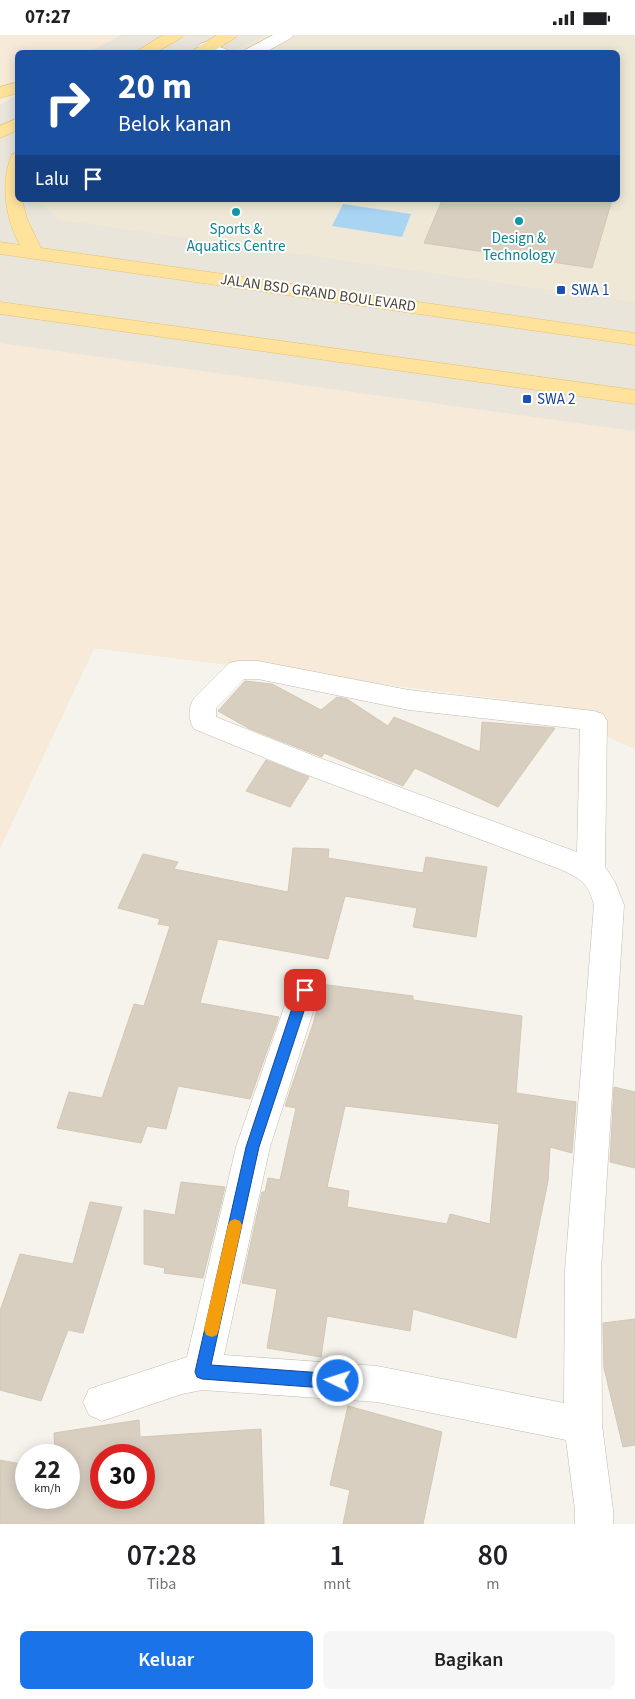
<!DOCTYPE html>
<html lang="id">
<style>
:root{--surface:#fff;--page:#f6f6f6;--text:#202124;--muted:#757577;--accent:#1a73e8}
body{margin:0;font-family:"Source Sans 3",sans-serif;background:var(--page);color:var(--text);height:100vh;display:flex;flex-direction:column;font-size:19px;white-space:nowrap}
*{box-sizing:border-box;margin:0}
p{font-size:16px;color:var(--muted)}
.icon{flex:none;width:28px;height:28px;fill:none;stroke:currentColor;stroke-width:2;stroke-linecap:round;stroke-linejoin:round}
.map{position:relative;height:1489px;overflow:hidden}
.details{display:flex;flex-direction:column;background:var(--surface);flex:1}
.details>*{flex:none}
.top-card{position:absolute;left:15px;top:15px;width:605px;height:152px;border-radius:8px;box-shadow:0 2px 12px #0003;background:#1a4fa0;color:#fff;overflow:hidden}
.speed{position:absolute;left:15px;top:1409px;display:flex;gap:10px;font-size:25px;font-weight:700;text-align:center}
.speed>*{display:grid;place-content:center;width:65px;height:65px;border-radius:50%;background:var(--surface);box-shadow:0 2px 12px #0003;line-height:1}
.speed small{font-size:12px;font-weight:400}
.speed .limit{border:8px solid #d22;background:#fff;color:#111}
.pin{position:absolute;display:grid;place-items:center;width:42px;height:42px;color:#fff;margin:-21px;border-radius:10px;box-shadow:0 2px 8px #0006}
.me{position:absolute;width:55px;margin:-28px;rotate:274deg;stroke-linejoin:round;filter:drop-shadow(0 0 4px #0008)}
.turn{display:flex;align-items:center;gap:18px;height:105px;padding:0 20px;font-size:22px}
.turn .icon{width:65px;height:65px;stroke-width:2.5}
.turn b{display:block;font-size:35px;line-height:42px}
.then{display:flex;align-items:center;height:48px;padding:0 20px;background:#0003;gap:10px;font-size:19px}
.eta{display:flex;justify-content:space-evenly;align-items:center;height:85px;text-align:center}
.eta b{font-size:30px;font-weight:600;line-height:35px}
.primary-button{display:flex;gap:10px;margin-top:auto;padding:10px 20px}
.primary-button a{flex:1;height:58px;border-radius:8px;background:var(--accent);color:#fff;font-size:20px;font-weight:600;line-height:58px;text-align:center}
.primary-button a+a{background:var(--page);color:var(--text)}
.status{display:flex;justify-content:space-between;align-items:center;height:35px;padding:0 25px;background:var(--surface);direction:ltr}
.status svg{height:14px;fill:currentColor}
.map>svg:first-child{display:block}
.residential{fill:#eae5da;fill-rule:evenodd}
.commercial{fill:#f7ead8}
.education{fill:#efe8d6}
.water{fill:#a9d4f2}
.building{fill:#d8cfc1;stroke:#d3c7b4;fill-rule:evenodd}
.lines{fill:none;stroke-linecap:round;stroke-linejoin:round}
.minor-casing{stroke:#c2bbae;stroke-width:1}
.major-casing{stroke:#e6c16a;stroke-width:1}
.minor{fill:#fff;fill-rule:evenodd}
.major{fill:#ffe39c;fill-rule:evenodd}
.route{fill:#1a73e8;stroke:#114b97}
.slow{fill:#f59e0b}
.culture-dot{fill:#0f9aa8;stroke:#fff;stroke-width:2}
.transit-dot{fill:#1a4fb4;stroke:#fff;stroke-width:2}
.labels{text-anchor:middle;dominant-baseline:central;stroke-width:4;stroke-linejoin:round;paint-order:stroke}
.far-culture-label{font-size:15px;fill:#0d838f;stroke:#fff}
.far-transit-label{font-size:15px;fill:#164399;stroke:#fff;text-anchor:start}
.far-street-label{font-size:15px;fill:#4b4439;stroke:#fff}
</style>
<div class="status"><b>07:27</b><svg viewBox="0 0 49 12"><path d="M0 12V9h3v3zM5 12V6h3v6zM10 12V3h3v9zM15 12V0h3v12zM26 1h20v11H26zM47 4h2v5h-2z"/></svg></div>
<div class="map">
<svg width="635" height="1489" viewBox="0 0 635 1489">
<rect width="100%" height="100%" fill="#f6f3ec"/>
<path class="residential" d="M 0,0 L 635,0 L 635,714 L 567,683 L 512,665 L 94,613 L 0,813 ZM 18,18 L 618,18 L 618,165 L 18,165 Z"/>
<g class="commercial">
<polygon points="0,0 122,0 89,17 18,18 17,60 0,70"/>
<polygon points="0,308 635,396 635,714 567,683 512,665 94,613 0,813"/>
</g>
<polygon class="education" points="264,0 635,0 635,267 60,185 37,165 618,165 618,18 231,17"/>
<polygon class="water" points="343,169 411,179 402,202 332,191"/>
<g class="building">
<polygon points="442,165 612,165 592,233 424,208"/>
<polygon points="245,646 272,649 321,675 337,662 347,664 388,691 394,682 480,717 482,687 555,693 498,772 415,733 403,751 324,718 322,722 250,694 218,676"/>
<polygon points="266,725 309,742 290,772 246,756"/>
<polygon points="293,813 329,814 328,823 423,838 426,822 487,832 476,902 413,892 417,873 345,861 328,924 218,904 200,968 279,982 250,1064 178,1051 166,1094 147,1091 141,1108 57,1093 69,1057 102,1063 134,969 144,971 170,891 158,889 160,884 118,873 143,819 178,827 174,834 288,857"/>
<path d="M 320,949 L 413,961 L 413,965 L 522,981 L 516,1058 L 576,1067 L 572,1118 L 550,1112 L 548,1146 L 516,1303 L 413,1274 L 410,1296 L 327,1281 L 321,1322 L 267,1313 L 277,1254 L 242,1248 L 262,1157 L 265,1157 L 268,1143 L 280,1145 L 296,1073 L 285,1071 L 313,989 L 322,956 ZM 345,1071 L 499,1089 L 490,1189 L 450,1179 L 447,1189 L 347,1172 L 349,1156 L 327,1152 Z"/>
<polygon points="614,1052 635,1057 635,1133 610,1127"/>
<polygon points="181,1147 225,1152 203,1243 164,1238 165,1233 144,1229 144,1175 175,1180"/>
<polygon points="90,1167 122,1172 83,1298 68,1295 41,1366 0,1355 0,1276 20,1219 73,1229"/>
<polygon points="635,1284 635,1410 623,1412 604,1333 603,1288"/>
<polygon points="348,1371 442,1397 423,1489 343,1489 350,1455 330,1450"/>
<path d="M 139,1385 L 140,1402 L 261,1394 L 264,1489 L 0,1489 L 0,1425 L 26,1430 L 26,1462 L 69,1462 L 69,1420 L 55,1420 L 54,1398 ZM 101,1420 L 144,1420 L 144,1462 L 101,1462 Z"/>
</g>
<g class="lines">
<defs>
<g id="minor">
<polygon points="273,0 293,0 291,3 264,18 243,18 245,15"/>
<path d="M 206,7 L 228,15 L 230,18 C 220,18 204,21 198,12 L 200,9 Z"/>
<path d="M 238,626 L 258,626 L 409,655 L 594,676 L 603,679 L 607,686 L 605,832 L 615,847 L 624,870 L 601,1235 L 602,1390 L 613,1475 L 613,1489 L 575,1489 L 575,1475 L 566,1405 L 377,1367 L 202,1355 L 182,1359 L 102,1386 L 89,1380 L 83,1367 L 89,1354 L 187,1322 L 236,1112 L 290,955 L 294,946 L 305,942 L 316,946 L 320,955 L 270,1112 L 224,1320 L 377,1331 L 564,1368 L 565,1235 L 594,870 C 588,848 582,845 562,835 L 297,736 L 194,694 C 188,684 188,673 194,663 L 229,628 ZM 244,644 L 258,644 L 409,675 L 580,694 L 577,817 L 317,722 L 216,682 L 216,673 Z"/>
</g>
<g id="major">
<polygon points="163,0 183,0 181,3 155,18 134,18"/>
<polygon points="217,0 237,0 235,3 210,18 189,18"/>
<polygon points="18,47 18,58 0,63 0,52"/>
<polygon points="18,83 18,95 0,103 0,91"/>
<path d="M 18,118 L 18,165 L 22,165 L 27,184 L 41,213 L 635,298 L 635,310 L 0,219 L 0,207 L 20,210 C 5,183 0,148 12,119 Z"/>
<polygon points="0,267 635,355 635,369 0,279"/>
</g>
</defs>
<use href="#minor" class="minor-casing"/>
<use href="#major" class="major-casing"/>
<use href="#minor" class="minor"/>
<use href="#major" class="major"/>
</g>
<polygon class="route" points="305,949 309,951 311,955 259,1112 211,1330 338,1339 344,1341 346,1346 344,1352 338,1354 202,1344 197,1342 195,1337 246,1112 298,955 300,951"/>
<polygon class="slow" points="235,1184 240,1186 242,1190 219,1294 217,1300 212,1302 206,1300 204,1294 228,1190 230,1186"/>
<g class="culture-dot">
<circle cx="236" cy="177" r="5"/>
<circle cx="519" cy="186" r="5"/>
</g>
<g class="transit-dot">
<rect x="556" y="250" width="10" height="10" rx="2.5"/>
<rect x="522" y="359" width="10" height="10" rx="2.5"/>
</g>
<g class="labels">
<g class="far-culture-label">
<text x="236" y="194">Sports &amp;<tspan x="236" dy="17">Aquatics Centre</tspan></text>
<text x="519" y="203">Design &amp;<tspan x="519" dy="17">Technology</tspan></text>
</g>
<g class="far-transit-label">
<text x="571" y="255">SWA 1</text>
<text x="537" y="364">SWA 2</text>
</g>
<g class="far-street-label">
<text transform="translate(318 258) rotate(8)">JALAN BSD GRAND BOULEVARD</text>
</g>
</g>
</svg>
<div class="speed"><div>22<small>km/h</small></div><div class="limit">30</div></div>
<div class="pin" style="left:305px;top:955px;background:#d93025"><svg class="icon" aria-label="arrive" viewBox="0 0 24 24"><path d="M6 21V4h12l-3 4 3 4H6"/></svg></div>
<svg class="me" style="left:338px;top:1346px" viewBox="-20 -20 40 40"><circle r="17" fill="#1a73e8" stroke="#fff" stroke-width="3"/><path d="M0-11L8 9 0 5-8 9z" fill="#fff"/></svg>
<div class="top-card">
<div class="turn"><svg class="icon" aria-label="right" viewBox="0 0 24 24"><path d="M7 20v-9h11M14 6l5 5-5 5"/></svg><div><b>20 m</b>Belok kanan</div></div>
<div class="then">Lalu<svg class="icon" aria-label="arrive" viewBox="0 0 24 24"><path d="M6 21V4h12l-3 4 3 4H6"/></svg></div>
</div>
</div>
<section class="details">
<div class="eta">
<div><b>07:28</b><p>Tiba</p></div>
<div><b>1</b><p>mnt</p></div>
<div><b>80</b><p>m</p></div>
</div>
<div class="primary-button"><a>Keluar</a><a>Bagikan</a></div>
</section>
